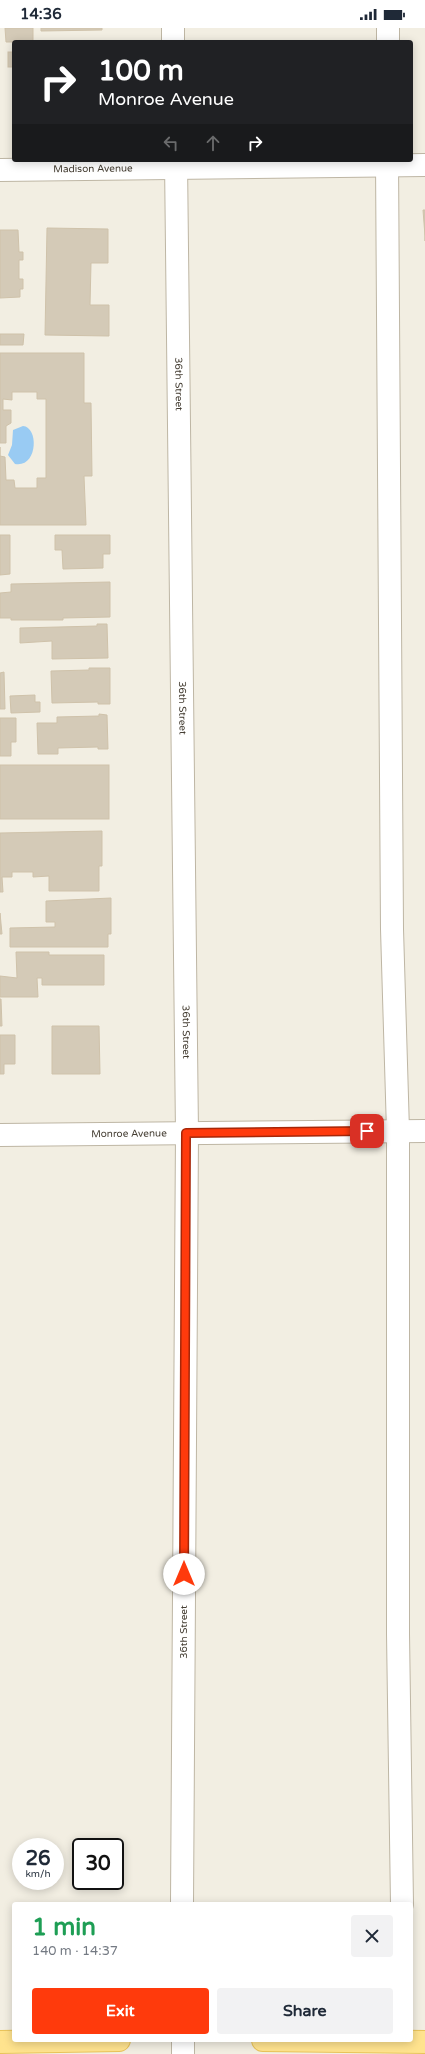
<!DOCTYPE html>
<meta charset="utf-8">
<style>
:root{--surface:#fff;--page:#f2f2f3;--text:#1f2937;--muted:#747a83;--accent:#ff3a0c}
body{margin:0;font-family:"Varela Round",sans-serif;background:var(--page);color:var(--text);height:100vh;display:flex;flex-direction:column;font-size:15px;white-space:nowrap}
*{box-sizing:border-box;margin:0}
p{font-size:13px;color:var(--muted)}
.icon{flex:none;width:22px;height:22px;fill:none;stroke:currentColor;stroke-width:2;stroke-linecap:round;stroke-linejoin:round}
.map{position:relative;flex:1;overflow:hidden}
.panel{position:absolute;left:12px;top:1874px;width:401px;height:140px;display:flex;flex-direction:column;background:var(--surface);border-radius:4px;box-shadow:0 2px 10px #0003}
.panel>*{flex:none}
.guide{position:absolute;left:12px;top:12px;width:401px;height:122px;border-radius:4px;box-shadow:0 2px 10px #0003;background:#202124;color:#fff;overflow:hidden}
.speed{position:absolute;left:12px;top:1810px;display:flex;gap:8px;font-size:20px;font-weight:700;text-align:center}
.speed>*{display:grid;place-content:center;width:52px;height:52px;border-radius:50%;background:var(--surface);box-shadow:0 2px 10px #0003;line-height:1}
.speed small{font-size:10px;font-weight:400}
.speed .limit{border:2px solid #111;border-radius:6px;background:#fff;color:#111}
.pin{position:absolute;display:grid;place-items:center;width:34px;height:34px;color:#fff;margin:-17px;border-radius:8px;box-shadow:0 2px 6px #0006}
.me{position:absolute;width:44px;margin:-22px;rotate:0deg;stroke-linejoin:round;filter:drop-shadow(0 0 3px #0008)}
.turn{display:flex;align-items:center;gap:14px;height:84px;padding:0 20px;font-size:18px}
.turn .icon{width:52px;height:52px;stroke-width:2.5}
.turn b{display:block;font-size:28px;line-height:34px}
.lanes{display:flex;align-items:center;height:38px;padding:0 20px;background:#0003;justify-content:center;gap:20px;direction:ltr}
.lanes .off{opacity:.35}
.round{display:grid;place-items:center;flex:none;width:42px;height:42px;border-radius:4px;background:var(--page)}
.summary{display:flex;align-items:center;justify-content:space-between;height:68px;padding:0 20px}
h1{font-size:24px;font-weight:800;line-height:30px;color:#1e9e55}
.cta{display:flex;gap:8px;margin-top:auto;padding:8px 20px}
.cta a{flex:1;height:46px;border-radius:4px;background:var(--accent);color:#fff;font-size:16px;font-weight:800;line-height:46px;text-align:center}
.cta a+a{background:var(--page);color:var(--text)}
.status{display:flex;justify-content:space-between;align-items:center;height:28px;padding:0 20px;background:var(--surface);direction:ltr}
.status svg{height:11px;fill:currentColor}
.map>svg:first-child{display:block}
.water{fill:#99cbf3}
.building{fill:#d4cab7;stroke:#cfc2aa}
.lines{fill:none;stroke-linecap:round;stroke-linejoin:round}
.minor-casing{stroke:#beb6a4;stroke-width:24}
.major-casing{stroke:#e9c359;stroke-width:24}
.minor{stroke:#fff;stroke-width:22}
.major{stroke:#ffe38e;stroke-width:22}
.route-casing{stroke:#a62608;stroke-width:10}
.route{stroke:#ff3a0c;stroke-width:7}
.labels{text-anchor:middle;dominant-baseline:central;stroke-width:3;stroke-linejoin:round;paint-order:stroke}
.street-label{font-size:10px;fill:#443d32;stroke:#fff}
</style>
<div class="status"><b>14:36</b><svg viewBox="0 0 49 12"><path d="M0 12V9h3v3zM5 12V6h3v6zM10 12V3h3v9zM15 12V0h3v12zM26 1h20v11H26zM47 4h2v5h-2z"/></svg></div>
<div class="map">
<svg width="425" height="2026" viewBox="0 0 425 2026">
<rect width="100%" height="100%" fill="#f2eee2"/>
<path class="water" d="M 23,398 C 39,399 38,440 15,436 L 8,427 L 12,417 L 13,402 Z"/>
<g class="building">
<polygon points="5,0 33,0 33,14 6,14"/>
<polygon points="41,0 102,0 102,2 41,3"/>
<rect x="8" y="24" width="6" height="15"/>
<polygon points="423,182 425,182 425,213 425,208"/>
<polygon points="47,200 108,201 108,235 91,235 90,277 109,277 109,308 45,307"/>
<polygon points="0,202 18,202 19,224 23,224 23,232 19,232 19,251 23,251 23,261 20,261 20,269 0,270"/>
<polygon points="0,306 24,306 23,317 0,317"/>
<polygon points="0,325 84,325 84,375 91,375 92,448 84,448 86,497 0,497 0,419 0,428 5,429 6,452 14,452 15,460 37,460 37,450 46,450 46,371 37,371 37,364 12,364 12,372 3,371 3,382 11,382 11,395 6,398 6,415 0,415"/>
<polygon points="0,507 10,507 10,546 0,547"/>
<polygon points="55,507 110,507 110,526 103,526 103,540 63,541 62,522 55,522"/>
<polygon points="110,554 110,589 63,590 63,592 11,592 11,590 0,590 0,565 11,564 11,556"/>
<polygon points="97,596 107,596 108,630 52,631 52,613 20,615 20,600 97,598"/>
<polygon points="89,640 110,640 110,676 98,676 98,674 52,675 51,643 89,642"/>
<polygon points="4,644 5,681 0,681 0,645"/>
<polygon points="35,667 35,674 40,674 40,684 11,685 10,668"/>
<polygon points="99,686 107,687 108,721 98,721 98,719 58,720 58,726 38,726 37,695 57,695 57,689 99,688"/>
<polygon points="0,690 16,690 16,714 11,714 11,728 0,728"/>
<rect x="0" y="737" width="109" height="54"/>
<polygon points="102,803 102,838 99,838 99,863 49,863 49,848 33,849 33,844 12,844 12,849 2,849 3,864 0,864 0,805"/>
<polygon points="111,870 111,906 108,906 108,919 10,919 10,900 55,899 55,894 46,894 46,873"/>
<polygon points="0,885 2,906 0,906"/>
<polygon points="16,924 49,924 49,927 104,927 104,957 42,957 42,950 37,950 38,969 0,969 0,948 17,950"/>
<polygon points="0,971 1,971 2,998 0,998"/>
<polygon points="52,998 99,998 100,1046 52,1046"/>
<polygon points="0,1007 15,1007 15,1036 4,1036 4,1046 0,1046"/>
</g>
<g class="lines">
<defs>
<g id="minor">
<polyline points="173,0 173,14"/>
<polyline points="388,14 388,0"/>
<path id="s1" d="M 176,132 L 187,1105 L 182,1876"/>
<polyline points="387,132 392,901 398,1103 398,1606 402,1876"/>
<path id="s2" d="M 0,142 L 425,137"/>
<path id="s3" d="M 0,1107 L 425,1103"/>
<polyline points="183,2012 183,2026"/>
</g>
<g id="major">
<polyline points="263,2012 425,2014"/>
<polyline points="0,2014 119,2012"/>
</g>
</defs>
<use href="#minor" class="minor-casing"/>
<use href="#major" class="major-casing"/>
<use href="#minor" class="minor"/>
<use href="#major" class="major"/>
</g>
<g class="lines">
<defs>
<polyline id="route" points="184,1546 186,1105 367,1103"/>
</defs>
<use href="#route" class="route-casing"/>
<use href="#route" class="route"/>
</g>
<g class="labels">
<g class="street-label">
<text stroke="none"><textPath href="#s2" startOffset="93">Madison Avenue</textPath></text>
<text stroke="none"><textPath href="#s1" startOffset="224">36th Street</textPath></text>
<text stroke="none"><textPath href="#s1" startOffset="548">36th Street</textPath></text>
<text stroke="none"><textPath href="#s1" startOffset="872">36th Street</textPath></text>
<text stroke="none"><textPath href="#s3" startOffset="129">Monroe Avenue</textPath></text>
<text transform="translate(184 1604) rotate(-90)">36th Street</text>
</g>
</g>
</svg>
<div class="speed"><div>26<small>km/h</small></div><div class="limit">30</div></div>
<div class="pin" style="left:367px;top:1103px;background:#d93025"><svg class="icon" aria-label="arrive" viewBox="0 0 24 24"><path d="M6 21V4h12l-3 4 3 4H6"/></svg></div>
<svg class="me" style="left:184px;top:1546px" viewBox="-20 -20 40 40"><circle r="19" fill="#fff"/><path d="M0-13L10 11 0 6-10 11z" fill="#ff3a0c"/></svg>
<div class="guide">
<div class="turn"><svg class="icon" aria-label="right" viewBox="0 0 24 24"><path d="M7 20v-9h11M14 6l5 5-5 5"/></svg><div><b>100 m</b>Monroe Avenue</div></div>
<div class="lanes"><svg class="icon off" aria-label="left" viewBox="0 0 24 24"><path d="M17 20v-9H6M10 6l-5 5 5 5"/></svg><svg class="icon off" aria-label="ahead" viewBox="0 0 24 24"><path d="M12 20V5M6 11l6-6 6 6"/></svg><svg class="icon" aria-label="right" viewBox="0 0 24 24"><path d="M7 20v-9h11M14 6l5 5-5 5"/></svg></div>
</div>
<section class="panel">
<div class="summary"><div><h1>1 min</h1><p>140 m · 14:37</p></div><a class="round"><svg class="icon" aria-label="close" viewBox="0 0 24 24"><path d="M6 6l12 12M18 6L6 18"/></svg></a></div>
<div class="cta"><a>Exit</a><a>Share</a></div>
</section>
</div>
